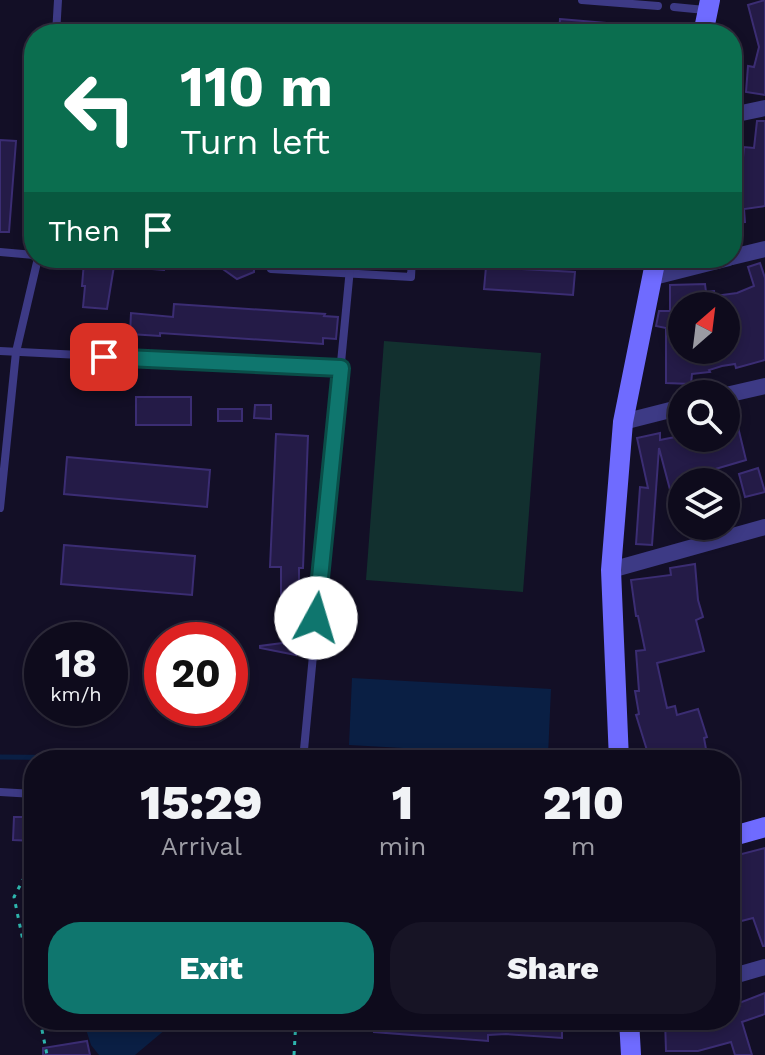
<!DOCTYPE html>
<style>
:root{--surface:#0e0b1c;--page:#171425;--text:#f1f3f6;--muted:#9b9ba3;--line:#2e2b3b;--accent:#0f766e}
body{margin:0;font-family:"Work Sans",sans-serif;background:var(--page);color:var(--text);height:100vh;display:flex;flex-direction:column;font-size:30px;white-space:nowrap}
*{box-sizing:border-box;margin:0}
p{font-size:26px;color:var(--muted)}
.icon{flex:none;width:44px;height:44px;fill:none;stroke:currentColor;stroke-width:2;stroke-linecap:round;stroke-linejoin:round}
.map{position:relative;flex:1;overflow:hidden}
.side{position:absolute;left:24px;top:750px;width:716px;height:280px;display:flex;flex-direction:column;background:var(--surface);border-radius:32px;box-shadow:0 4px 12px #0003,0 0 0 2px var(--line)}
.side>*{flex:none}
.banner{position:absolute;left:24px;top:24px;width:718px;height:244px;border-radius:32px;box-shadow:0 4px 12px #0003,0 0 0 2px var(--line);background:#0b6e4f;color:#fff;overflow:hidden}
.needle{width:52px;rotate:28deg}
.fabs{position:absolute;left:668px;top:292px;display:grid;gap:16px}
.fabs a{display:grid;place-items:center;width:72px;height:72px;border-radius:50%;background:var(--surface);box-shadow:0 4px 12px #0003,0 0 0 2px var(--line);font-size:40px}
.speed{position:absolute;left:24px;top:622px;display:flex;gap:16px;font-size:40px;font-weight:700;text-align:center}
.speed>*{display:grid;place-content:center;width:104px;height:104px;border-radius:50%;background:var(--surface);box-shadow:0 4px 12px #0003,0 0 0 2px var(--line);line-height:1}
.speed small{font-size:20px;font-weight:400}
.speed .limit{border:12px solid #d22;background:#fff;color:#111}
.pin{position:absolute;display:grid;place-items:center;width:68px;height:68px;color:#fff;margin:-34px;border-radius:16px;box-shadow:0 4px 12px #0006}
.me{position:absolute;width:88px;margin:-44px;rotate:6deg;stroke-linejoin:round;filter:drop-shadow(0 0 6px #0008)}
.turn{display:flex;align-items:center;gap:28px;height:168px;padding:0 24px;font-size:36px}
.turn .icon{width:104px;height:104px;stroke-width:2.5}
.turn b{display:block;font-size:56px;line-height:68px}
.then{display:flex;align-items:center;height:76px;padding:0 24px;background:#0003;gap:16px;font-size:30px}
.eta{display:flex;justify-content:space-evenly;align-items:center;height:136px;text-align:center}
.eta b{font-size:48px;font-weight:800;line-height:56px}
.primary-button{display:flex;gap:16px;margin-top:auto;padding:16px 24px}
.primary-button a{flex:1;height:92px;border-radius:32px;background:var(--accent);color:#fff;font-size:32px;font-weight:800;line-height:92px;text-align:center}
.primary-button a+a{background:var(--page);color:var(--text)}
.map>svg:first-child{display:block}
.green{fill:#12302f}
.water{fill:#0a1f44}
.lines{fill:none;stroke-linecap:round;stroke-linejoin:round}
.stream{stroke:#0a1f44;stroke-width:5}
.building{fill:#241b47;stroke:#3b2d73;stroke-width:2;fill-rule:evenodd}
.path{stroke:#2fb8b0;stroke-width:3;stroke-dasharray:4 6;stroke-linecap:butt}
.lane{stroke:#3d3a85;stroke-width:8}
.street{stroke:#3d3a85;stroke-width:16}
.secondary{stroke:#6f6bff;stroke-width:20}
.route-casing{stroke:#0a4d48;stroke-width:20}
.route{stroke:#0f766e;stroke-width:14}
</style>
<div class="map">
<svg width="765" height="1055" viewBox="0 0 765 1055">
<rect width="100%" height="100%" fill="#130f26"/>
<polygon class="green" points="384,341 541,353 523,592 366,580"/>
<g class="water">
<polygon points="352,678 551,689 548,756 349,745"/>
<polygon points="83,1020 168,1020 166,1029 135,1055 99,1055 91,1045"/>
</g>
<g class="lines">
<polyline class="stream" points="0,757 312,760"/>
</g>
<g class="building">
<polygon points="765,0 765,95 746,92 748,66 754,67 759,47 748,5"/>
<polygon points="560,19 629,25 629,34 559,34"/>
<polygon points="757,121 765,121 765,206 744,209 745,222 732,223 734,157 743,158 744,147 754,148"/>
<polygon points="0,140 16,141 9,232 0,232"/>
<polygon points="127,258 165,258 164,270 127,267"/>
<polygon points="221,258 254,258 254,272 237,279 220,267"/>
<polygon points="84,262 114,266 107,309 83,307 85,286 82,286"/>
<path d="M 760,263 L 765,278 L 765,360 L 736,368 L 735,364 L 722,366 L 709,370 L 710,372 L 692,374 L 691,384 L 666,383 L 666,328 L 656,326 L 659,311 L 670,311 L 670,285 L 705,284 L 706,292 L 714,291 L 715,296 L 737,293 L 754,286 L 748,267 ZM 682,306 L 726,306 L 726,350 L 682,350 Z"/>
<polygon points="486,267 575,272 573,295 484,289"/>
<polygon points="174,304 325,314 324,316 338,317 336,339 323,338 323,344 160,333 160,336 130,334 131,313 173,317"/>
<rect x="136" y="397" width="55" height="28"/>
<polygon points="255,405 271,405 271,419 254,418"/>
<rect x="218" y="409" width="24" height="12"/>
<polygon points="738,427 746,460 712,470 714,482 682,482 682,519 678,520 659,448 652,545 636,544 640,487 648,488 637,438 660,433 660,440 680,436 726,438 726,429"/>
<polygon points="276,434 308,436 303,568 299,568 299,595 281,595 281,567 270,567"/>
<polygon points="67,457 210,470 207,507 64,494"/>
<polygon points="758,468 765,492 745,497 739,474"/>
<polygon points="64,545 195,556 192,595 61,584"/>
<polygon points="695,564 698,600 703,617 696,620 704,651 657,663 667,708 675,706 677,715 698,709 707,737 704,738 708,760 650,760 636,715 639,714 635,691 639,691 636,651 645,650 638,616 636,616 631,580 671,575 670,568"/>
<polygon points="290,642 298,643 296,655 260,648 260,646"/>
<polygon points="14,817 34,817 34,841 13,840"/>
<polygon points="765,848 765,946 763,946 753,918 730,924 730,857"/>
<polygon points="730,992 734,992 738,1007 740,1006 739,1003 765,993 765,1014 742,1022 752,1055 735,1055 731,1042 698,1051 666,1051 665,1020 730,1020"/>
<polygon points="374,1020 454,1020 454,1028 487,1028 487,1020 562,1020 562,1038 506,1034 488,1035 488,1041 374,1032"/>
<polygon points="87,1041 90,1055 43,1055 43,1048"/>
</g>
<g class="lines">
<g class="path">
<polyline points="34,876 25,876 14,897 34,994"/>
<polyline points="40,1020 47,1055"/>
<polyline points="294,1055 296,1020"/>
</g>
<g class="lane">
<polyline points="582,0 658,6"/>
<polyline points="674,7 705,10"/>
<polyline points="56,34 58,0"/>
<polyline points="0,252 34,255"/>
<polyline points="272,258 271,269 411,277 412,258"/>
<polyline points="0,351 341,368"/>
<polyline points="0,508 16,352 38,258"/>
<polyline points="303,760 351,258"/>
<polyline points="0,792 34,794"/>
</g>
<g class="street">
<polyline points="732,115 765,108"/>
<polyline points="732,257 765,249"/>
<polyline points="654,277 729,258"/>
<polyline points="726,395 765,386"/>
<polyline points="623,422 682,407"/>
<polyline points="611,570 765,527"/>
<polyline points="730,977 765,967"/>
</g>
<g class="secondary">
<polyline points="703,34 710,0"/>
<polyline points="619,760 611,570 623,422 656,258"/>
<polyline points="730,837 765,827"/>
<polyline points="629,1020 631,1055"/>
</g>
</g>
<g class="lines">
<defs>
<polyline id="route" points="104,357 341,368 316,618"/>
</defs>
<use href="#route" class="route-casing"/>
<use href="#route" class="route"/>
</g>
</svg>
<div class="fabs">
<a><svg class="needle" viewBox="-14 -14 28 28"><path d="M0-13l5 13h-10z" fill="#e53935"/><path d="M0 13l5-13h-10z" fill="#9b9ba3"/></svg></a>
<a><svg class="icon" aria-label="search" viewBox="0 0 24 24"><circle cx="10" cy="10" r="6"/><path d="M15 15l6 6"/></svg></a>
<a><svg class="icon" aria-label="layers" viewBox="0 0 24 24"><path d="M12 4l9 5-9 5-9-5zM3 14l9 5 9-5"/></svg></a>
</div>
<div class="speed"><div>18<small>km/h</small></div><div class="limit">20</div></div>
<div class="pin" style="left:104px;top:357px;background:#d93025"><svg class="icon" aria-label="arrive" viewBox="0 0 24 24"><path d="M6 21V4h12l-3 4 3 4H6"/></svg></div>
<svg class="me" style="left:316px;top:618px" viewBox="-20 -20 40 40"><circle r="19" fill="#fff"/><path d="M0-13L10 11 0 6-10 11z" fill="#0f766e"/></svg>
<div class="banner">
<div class="turn"><svg class="icon" aria-label="left" viewBox="0 0 24 24"><path d="M17 20v-9H6M10 6l-5 5 5 5"/></svg><div><b>110 m</b>Turn left</div></div>
<div class="then">Then<svg class="icon" aria-label="arrive" viewBox="0 0 24 24"><path d="M6 21V4h12l-3 4 3 4H6"/></svg></div>
</div>
<section class="side">
<div class="eta">
<div><b>15:29</b><p>Arrival</p></div>
<div><b>1</b><p>min</p></div>
<div><b>210</b><p>m</p></div>
</div>
<div class="primary-button"><a>Exit</a><a>Share</a></div>
</section>
</div>
